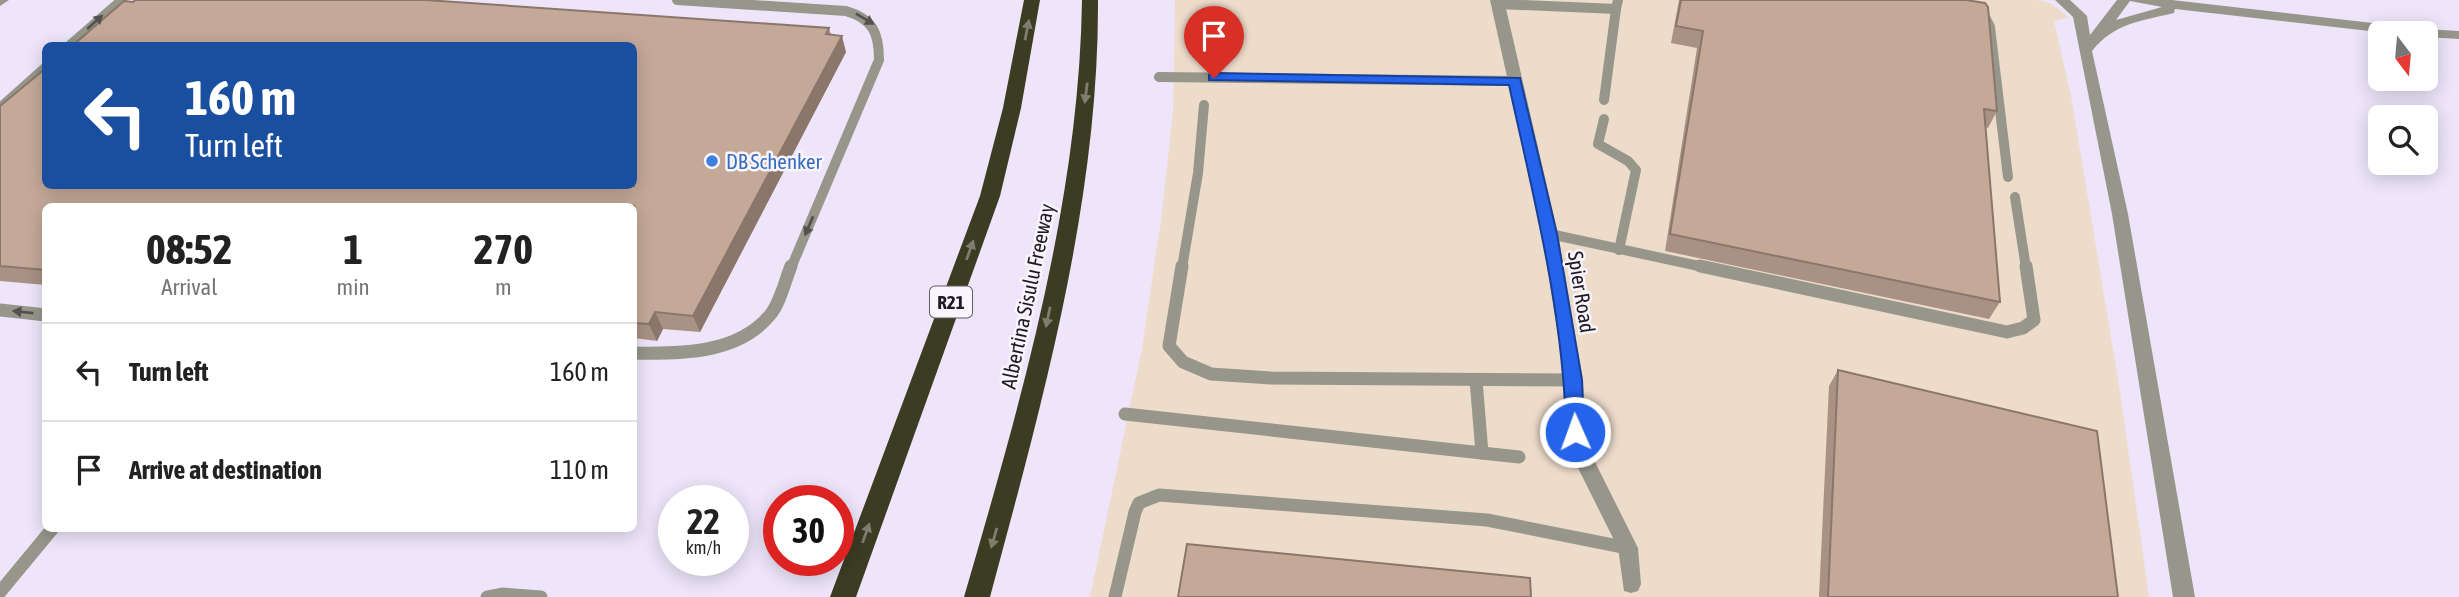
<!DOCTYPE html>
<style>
:root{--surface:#fff;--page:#f6f6f6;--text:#222;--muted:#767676;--line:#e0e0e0}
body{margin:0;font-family:"Asap Condensed",sans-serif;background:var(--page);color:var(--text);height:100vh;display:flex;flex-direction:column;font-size:26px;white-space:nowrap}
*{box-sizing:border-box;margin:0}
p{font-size:23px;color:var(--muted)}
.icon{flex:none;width:38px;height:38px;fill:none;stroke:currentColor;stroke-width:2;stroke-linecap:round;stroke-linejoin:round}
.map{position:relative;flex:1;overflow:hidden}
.panel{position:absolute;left:42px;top:203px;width:595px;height:329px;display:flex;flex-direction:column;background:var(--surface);border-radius:10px;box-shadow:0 4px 18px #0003}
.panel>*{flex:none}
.top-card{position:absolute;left:42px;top:42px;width:595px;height:147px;border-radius:10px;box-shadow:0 4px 18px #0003;background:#1a4fa0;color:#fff;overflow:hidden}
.needle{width:46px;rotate:164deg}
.buttons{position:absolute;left:2368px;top:21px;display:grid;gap:14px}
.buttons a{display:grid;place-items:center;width:70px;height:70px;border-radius:10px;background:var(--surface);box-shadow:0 4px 18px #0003;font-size:35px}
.speed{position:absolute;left:658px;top:485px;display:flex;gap:14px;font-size:35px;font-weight:700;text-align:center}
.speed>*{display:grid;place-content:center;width:91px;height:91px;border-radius:50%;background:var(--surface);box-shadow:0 4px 18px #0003;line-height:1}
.speed small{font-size:18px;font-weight:400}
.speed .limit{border:10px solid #d22;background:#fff;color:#111}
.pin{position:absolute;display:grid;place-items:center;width:60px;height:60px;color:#fff;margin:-72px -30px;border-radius:50% 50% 50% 0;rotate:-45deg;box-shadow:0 0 7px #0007}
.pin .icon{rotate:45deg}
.me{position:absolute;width:77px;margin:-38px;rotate:358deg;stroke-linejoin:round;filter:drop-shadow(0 0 5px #0008)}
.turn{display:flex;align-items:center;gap:24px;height:147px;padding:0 28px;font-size:32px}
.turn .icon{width:91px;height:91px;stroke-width:2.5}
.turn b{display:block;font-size:49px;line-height:60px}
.eta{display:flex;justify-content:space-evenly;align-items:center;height:119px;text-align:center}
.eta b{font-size:42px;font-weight:700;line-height:49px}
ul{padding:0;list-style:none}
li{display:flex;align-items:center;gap:21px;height:98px;padding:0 28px;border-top:2px solid var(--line)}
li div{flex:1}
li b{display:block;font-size:26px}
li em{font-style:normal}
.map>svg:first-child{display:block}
.commercial{fill:#eedccb}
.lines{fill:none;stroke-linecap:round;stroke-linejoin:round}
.lane-far1{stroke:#96978a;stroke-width:10}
.lane{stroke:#96978a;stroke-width:13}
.street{fill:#96978a;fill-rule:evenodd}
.highway{fill:#3b3c22;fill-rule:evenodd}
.wall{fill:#a99183}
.shaded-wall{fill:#8a766a}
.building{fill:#c5a998;stroke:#8a766a;stroke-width:2}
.oneway{fill:#535250}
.oneway2{fill:#7e7d6f}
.route{fill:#2563eb;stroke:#184099;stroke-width:2}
.shop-dot{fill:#3f7fe0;stroke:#f9f5fd;stroke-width:2.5}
.labels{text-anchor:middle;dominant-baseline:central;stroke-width:5;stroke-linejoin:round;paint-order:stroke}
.shield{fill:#f9f5fd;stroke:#5f5c63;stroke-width:2}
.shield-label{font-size:19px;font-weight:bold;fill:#1d1a21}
.shop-label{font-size:21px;fill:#366cbe;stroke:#f9f5fd;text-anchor:start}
.street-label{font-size:21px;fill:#1d1a21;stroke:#f9f5fd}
</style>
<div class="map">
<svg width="2459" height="597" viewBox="0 0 2459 597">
<rect width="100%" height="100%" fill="#eee5fa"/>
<polygon class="commercial" points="1175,0 2038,0 2050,3 2069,17 2054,21 2071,96 2119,385 2149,597 1090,597 1142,348 1162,213 1173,111"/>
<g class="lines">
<g class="lane-far1">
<path d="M 677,0 L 846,11 C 873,19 879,33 879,60 L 791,268"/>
<polyline points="1961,0 1984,15 1990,27 2008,177"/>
<polyline points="1498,4 1616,9 1618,0"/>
<polyline points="69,46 122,0"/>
<polyline points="1159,77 1515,81"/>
<polyline points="1604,100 1616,9"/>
<polyline points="0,108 46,67"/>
<polyline points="1604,119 1598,144 1628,161 1636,170 1619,250"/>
<polyline points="2015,197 2026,268"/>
<polyline points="1550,234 1708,268"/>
<polyline points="1182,268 1198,173 1204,105"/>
</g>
<g class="lane">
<polyline points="1182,266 1169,346 1183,362 1211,374 1271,378 1574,380"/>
<polyline points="1700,266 2007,332 2023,328 2034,320 2026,266"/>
<polyline points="0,310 46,315"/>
<path d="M 634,353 C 680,354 738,354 770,315 C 780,303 785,281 791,266"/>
<polyline points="1125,414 1482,453 1476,380"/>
<polyline points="1482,453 1519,457"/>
<polyline points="0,592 53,528"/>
<polyline points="487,597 502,594 541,597"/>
<polyline points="1115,597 1135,512 1139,503 1159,495 1487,520 1628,548"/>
</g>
<g class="street">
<polygon points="0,0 9,0 0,6"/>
<polygon points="1490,0 1504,0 1558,234 1583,380 1585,432 1596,464 1638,548 1641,584 1638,591 1631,593 1624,591 1618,548 1576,464 1565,432 1565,380 1542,234"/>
<path d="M 2055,0 L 2070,0 L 2087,16 L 2090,35 L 2117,0 L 2172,0 L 2424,29 L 2459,31 L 2459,39 L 2426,37 L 2426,33 L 2387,33 L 2175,9 L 2174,13 C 2141,21 2114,23 2092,51 L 2128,214 L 2195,597 L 2173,597 L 2112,214 L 2073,17 ZM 2130,1 L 2162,7 L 2116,20 Z"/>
</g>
<g class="highway">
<polygon points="1024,0 1040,0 1021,108 1000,196 856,597 830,597 980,196 1003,108"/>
<path d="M 1082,0 L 1098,0 C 1099,202 1042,403 990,597 L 964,597 C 1020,404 1079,203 1082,0 Z"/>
</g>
</g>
<g class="wall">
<polygon points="1679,0 1966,0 1997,111 1988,128 1986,127 2000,302 1989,319 1665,251 1697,48 1671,43"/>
<polygon points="133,2 829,28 831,35 846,52 700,332 663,329 657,341 634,338 634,206 46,206 46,285 0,281 0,106"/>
<polygon points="1838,370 2118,597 1819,597 1829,386"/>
</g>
<g class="shaded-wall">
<polygon points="842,36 846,52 700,332 693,316"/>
<polygon points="655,312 663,329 657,341 649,324"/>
</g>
<g class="building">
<polygon points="135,0 426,0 829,28 826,34 842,36 693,316 655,312 649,324 634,323 634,206 46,206 46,270 0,266 0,106 46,68 46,186 634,186 634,46 72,46 124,1 133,2"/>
<polygon points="1681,0 1966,0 1985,3 1988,7 1997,111 1984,109 2000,302 1670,234 1703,31 1676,26"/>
<polygon points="1838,370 2097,431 2118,597 1828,597"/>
<polygon points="1187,544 1530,578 1531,597 1178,597"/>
</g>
<defs><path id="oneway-solid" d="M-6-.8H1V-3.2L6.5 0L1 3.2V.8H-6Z" transform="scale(1.75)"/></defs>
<g class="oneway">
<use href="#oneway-solid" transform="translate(865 19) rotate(31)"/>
<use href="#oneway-solid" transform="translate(95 22) rotate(-42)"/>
<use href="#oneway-solid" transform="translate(809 226) rotate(113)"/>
<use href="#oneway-solid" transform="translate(23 312) rotate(-174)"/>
</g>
<g class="oneway2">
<use href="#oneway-solid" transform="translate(1027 30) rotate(-79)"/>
<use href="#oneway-solid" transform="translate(1086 93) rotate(97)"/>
<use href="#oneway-solid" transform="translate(970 250) rotate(-70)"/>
<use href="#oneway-solid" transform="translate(1048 317) rotate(102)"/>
<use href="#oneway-solid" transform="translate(866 533) rotate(-70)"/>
<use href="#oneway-solid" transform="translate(994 538) rotate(106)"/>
</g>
<path class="route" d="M 1214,73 L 1520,78 L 1557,234 L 1582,380 L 1584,432 L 1581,437 L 1575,439 L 1566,432 C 1564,315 1534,199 1509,85 L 1209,80 L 1209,75 Z"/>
<circle class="shop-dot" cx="712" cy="161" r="7"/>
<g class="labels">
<rect class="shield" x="930" y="286.5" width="42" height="31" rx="5"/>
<g class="shield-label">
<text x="951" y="302">R21</text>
</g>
<g class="shop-label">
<text x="726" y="161">DB Schenker</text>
</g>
<g class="street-label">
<text transform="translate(1582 292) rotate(81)">Spier Road</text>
<text transform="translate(1027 296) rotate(-78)">Albertina Sisulu Freeway</text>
</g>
</g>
</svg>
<div class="buttons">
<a><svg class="needle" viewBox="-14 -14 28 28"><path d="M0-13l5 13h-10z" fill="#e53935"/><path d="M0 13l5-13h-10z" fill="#767676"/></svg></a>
<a><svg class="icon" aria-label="search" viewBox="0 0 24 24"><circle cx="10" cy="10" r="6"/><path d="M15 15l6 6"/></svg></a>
</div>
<div class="speed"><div>22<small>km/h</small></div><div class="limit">30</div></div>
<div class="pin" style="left:1214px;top:78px;background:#d93025"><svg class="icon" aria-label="arrive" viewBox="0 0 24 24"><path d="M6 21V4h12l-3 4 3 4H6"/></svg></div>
<svg class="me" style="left:1575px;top:432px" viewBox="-20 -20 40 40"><circle r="17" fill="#2563eb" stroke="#fff" stroke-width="3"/><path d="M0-11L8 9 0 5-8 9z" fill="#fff"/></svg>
<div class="top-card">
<div class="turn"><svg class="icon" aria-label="left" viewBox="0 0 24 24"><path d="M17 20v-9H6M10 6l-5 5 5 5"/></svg><div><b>160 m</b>Turn left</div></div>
</div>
<section class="panel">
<div class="eta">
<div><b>08:52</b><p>Arrival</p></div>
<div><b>1</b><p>min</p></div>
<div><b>270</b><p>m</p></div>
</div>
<ul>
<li><svg class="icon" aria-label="left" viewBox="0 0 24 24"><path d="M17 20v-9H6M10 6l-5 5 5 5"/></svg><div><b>Turn left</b></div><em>160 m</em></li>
<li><svg class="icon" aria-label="arrive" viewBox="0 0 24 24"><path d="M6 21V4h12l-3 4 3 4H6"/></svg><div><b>Arrive at destination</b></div><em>110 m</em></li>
</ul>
</section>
</div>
